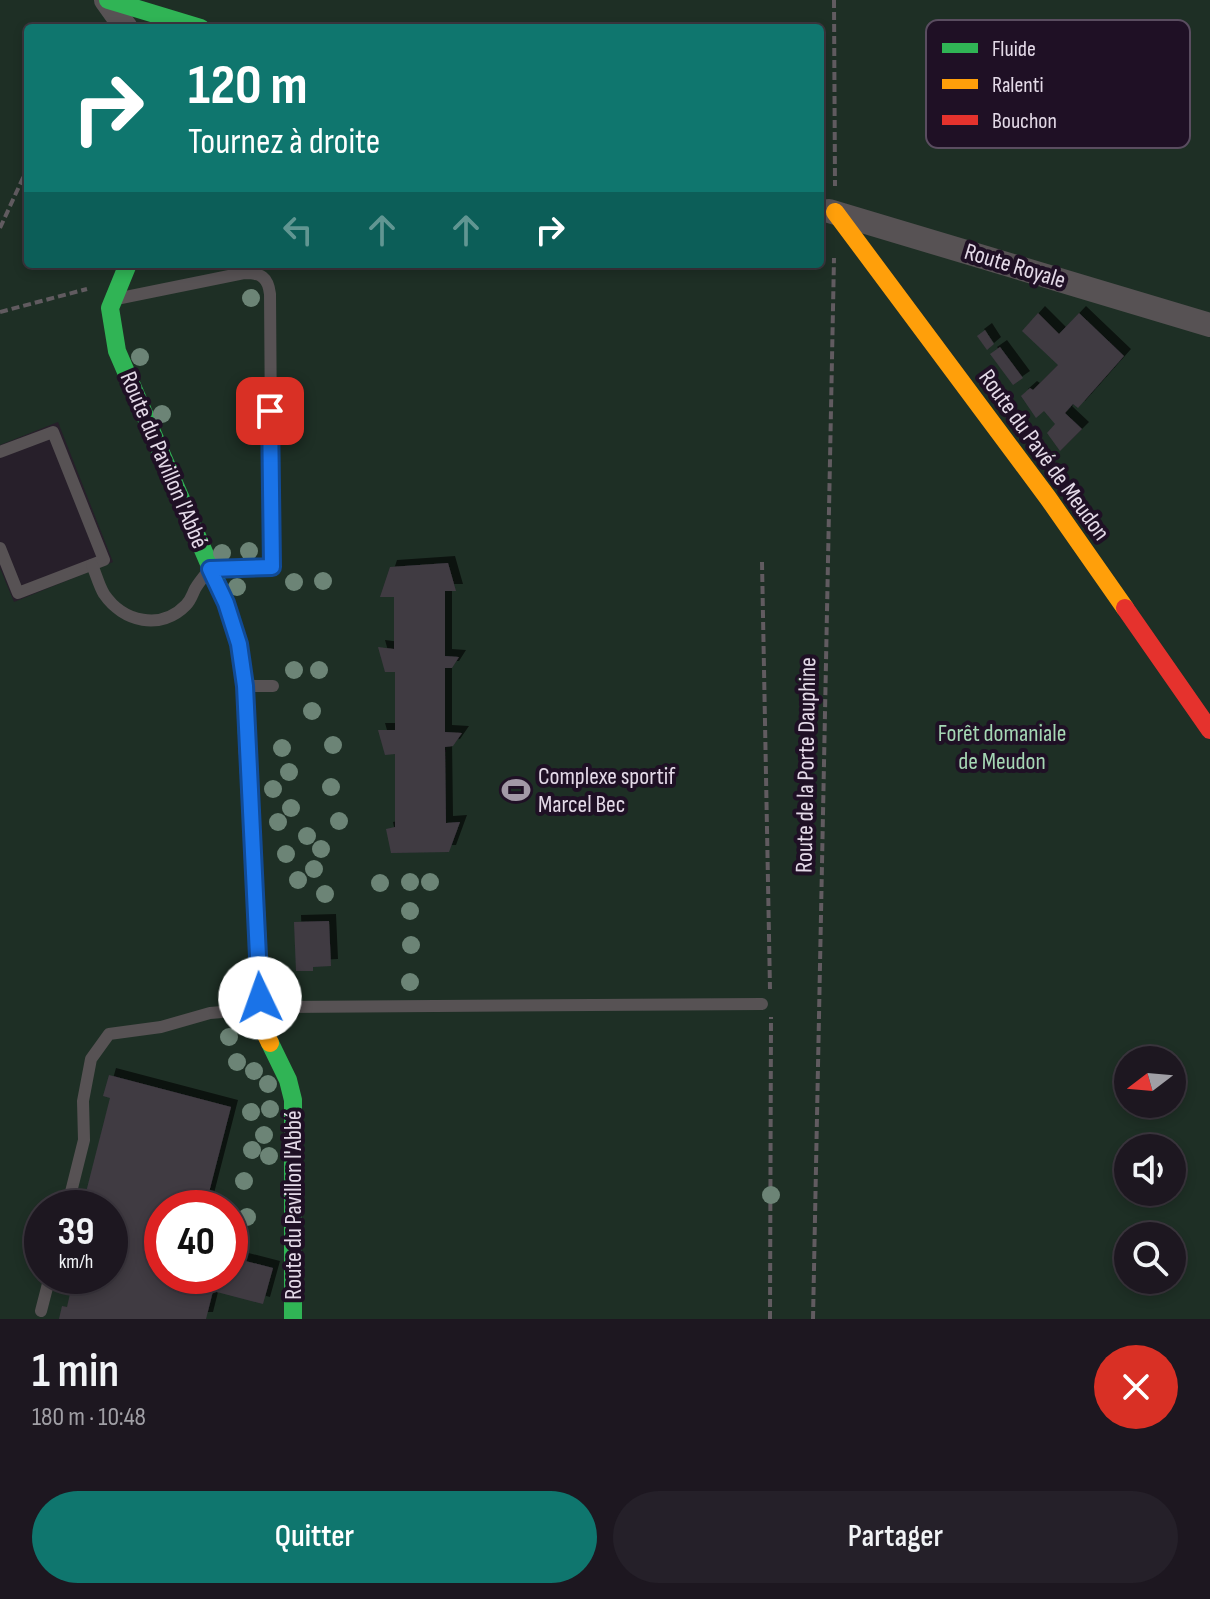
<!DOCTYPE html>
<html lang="fr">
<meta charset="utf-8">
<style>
:root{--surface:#1d1720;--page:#252029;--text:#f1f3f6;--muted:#a09fa5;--line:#3b363e;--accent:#0f766e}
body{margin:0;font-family:"Sofia Sans Condensed",sans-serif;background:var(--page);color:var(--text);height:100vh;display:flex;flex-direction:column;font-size:30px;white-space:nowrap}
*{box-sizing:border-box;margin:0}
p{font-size:26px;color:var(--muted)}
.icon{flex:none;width:44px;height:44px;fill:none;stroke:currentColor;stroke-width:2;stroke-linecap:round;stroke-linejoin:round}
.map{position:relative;height:1319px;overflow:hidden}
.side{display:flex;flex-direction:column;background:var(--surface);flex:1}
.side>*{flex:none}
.guide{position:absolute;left:24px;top:24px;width:800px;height:244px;border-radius:8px;box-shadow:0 4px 12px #0003,0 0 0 2px var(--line);background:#0f766e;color:#fff;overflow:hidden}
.needle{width:52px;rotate:254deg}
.buttons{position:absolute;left:1114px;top:1046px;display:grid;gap:16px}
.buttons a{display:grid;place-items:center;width:72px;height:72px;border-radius:50%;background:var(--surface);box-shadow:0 4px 12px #0003,0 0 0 2px var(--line);font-size:40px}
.speed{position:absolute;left:24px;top:1190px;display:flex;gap:16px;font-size:40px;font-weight:700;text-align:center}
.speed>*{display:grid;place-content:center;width:104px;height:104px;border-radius:50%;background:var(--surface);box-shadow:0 4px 12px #0003,0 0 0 2px var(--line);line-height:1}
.speed small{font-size:20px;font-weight:400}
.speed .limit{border:12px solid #d22;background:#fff;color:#111}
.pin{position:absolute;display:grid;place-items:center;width:68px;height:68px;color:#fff;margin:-34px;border-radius:16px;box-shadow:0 4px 12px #0006}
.me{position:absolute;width:88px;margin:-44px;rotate:357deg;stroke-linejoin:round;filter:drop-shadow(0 0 6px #0008)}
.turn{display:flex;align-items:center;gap:28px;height:168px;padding:0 32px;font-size:36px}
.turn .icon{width:104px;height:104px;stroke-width:2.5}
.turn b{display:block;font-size:56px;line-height:68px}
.lanes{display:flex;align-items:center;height:76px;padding:0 32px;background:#0003;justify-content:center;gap:40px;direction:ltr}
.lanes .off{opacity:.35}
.round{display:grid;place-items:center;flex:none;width:84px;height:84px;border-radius:42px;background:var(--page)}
.head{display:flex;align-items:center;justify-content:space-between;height:136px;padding:0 32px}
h1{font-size:48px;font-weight:600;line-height:60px}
.primary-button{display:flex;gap:16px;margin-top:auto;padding:16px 32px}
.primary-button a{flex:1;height:92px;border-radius:48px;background:var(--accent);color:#fff;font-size:32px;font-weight:600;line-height:92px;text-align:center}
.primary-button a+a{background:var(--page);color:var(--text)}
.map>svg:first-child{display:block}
.green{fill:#1e2f25;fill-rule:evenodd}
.building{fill:#403a43;filter:url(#shadow)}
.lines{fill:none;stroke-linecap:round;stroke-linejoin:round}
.path{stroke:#615b60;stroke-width:4;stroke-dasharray:8 4;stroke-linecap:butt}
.lane{stroke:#575254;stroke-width:12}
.street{stroke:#575254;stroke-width:24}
.fast{stroke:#30b455;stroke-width:18}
.slow{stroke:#ff9f0a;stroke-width:18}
.jam{stroke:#e5322d;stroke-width:18}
.tree{fill:#6c8476}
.route-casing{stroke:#114b97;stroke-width:20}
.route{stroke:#1a73e8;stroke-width:14}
.labels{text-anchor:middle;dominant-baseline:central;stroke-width:8;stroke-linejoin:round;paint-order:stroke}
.street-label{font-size:24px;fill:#e4dae8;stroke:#1f1025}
.park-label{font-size:24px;fill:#a5d7b4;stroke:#1f1025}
.poi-label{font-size:24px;fill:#e4dae8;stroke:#1f1025;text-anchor:start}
.key{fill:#1f1025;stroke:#5a4d60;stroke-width:2}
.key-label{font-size:22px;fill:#e4dae8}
</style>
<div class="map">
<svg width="1210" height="1319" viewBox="0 0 1210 1319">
<defs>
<filter id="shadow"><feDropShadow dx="7" dy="-7" stdDeviation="0" flood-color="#0009"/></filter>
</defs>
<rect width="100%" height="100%" fill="#271f2a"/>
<path class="green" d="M 0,0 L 1210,0 L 1210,1319 L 0,1319 L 0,568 L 14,602 L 113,562 L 58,422 L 0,445 ZM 28,28 L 820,28 L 820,264 L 28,264 ZM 1128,1060 L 1172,1060 L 1172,1104 L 1128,1104 ZM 1128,1148 L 1172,1148 L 1172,1192 L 1128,1192 ZM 42,1208 L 110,1208 L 110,1276 L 42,1276 ZM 162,1208 L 230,1208 L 230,1276 L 162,1276 ZM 1128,1236 L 1172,1236 L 1172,1280 L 1128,1280 Z"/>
<g class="building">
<polygon points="1038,313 1059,334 1079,313 1124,356 1078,408 1073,404 1065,413 1082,429 1060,451 1047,433 1055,424 1044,411 1036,418 1021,396 1030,388 1033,390 1058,365 1022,331"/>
<polygon points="985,330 994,344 987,350 977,336"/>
<polygon points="1000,347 1023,378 1013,385 990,354"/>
<polygon points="448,563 456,591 445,591 445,656 459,657 452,668 445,668 445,732 462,733 453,746 445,747 446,823 460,822 449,852 391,853 386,829 395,827 395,754 385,755 378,730 395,730 395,672 385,672 378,647 394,649 394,597 380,597 390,567"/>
<polygon points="329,921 331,966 313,967 313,971 296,971 294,922"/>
<polygon points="109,1075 231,1107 205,1208 162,1208 162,1276 230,1276 230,1257 273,1268 263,1304 213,1291 206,1319 59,1319 62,1306 67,1307 74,1276 110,1276 110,1208 82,1208 110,1098 103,1096"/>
</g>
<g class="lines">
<g class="path">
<polyline points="834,0 835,186"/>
<polyline points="0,228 28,167"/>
<polyline points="0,312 87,289"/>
<polyline points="762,562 770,989"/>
<polyline points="770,1319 771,1017"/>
<polyline points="813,1319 834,258"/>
</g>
<g class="lane">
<polyline points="0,452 53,432 104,560 18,593 0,548"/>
<path d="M 92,565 C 96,574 99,586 104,594 C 123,622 161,631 186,605 C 191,600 192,595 195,589 C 199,582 205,575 210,569 L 272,567 L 270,294 C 268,277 261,273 244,273 L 116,299"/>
<polyline points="248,686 273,686"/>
<polyline points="67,1208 84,1140 83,1101 91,1059 109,1034 161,1027 210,1013 283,1007 762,1004"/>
<polyline points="41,1311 50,1276"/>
</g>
<g class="street">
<polyline points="106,0 126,28"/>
<polyline points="829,211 1210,325"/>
</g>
<g class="fast">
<polyline points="108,0 201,28"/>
<polyline points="128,264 110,308 117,351 226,603 239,644 245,686 247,736"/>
<polyline points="270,1043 288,1080 293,1100 293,1319"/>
</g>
<g class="slow">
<polyline points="835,212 1048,498 1125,608"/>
<polyline points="247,736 262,1027 270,1043"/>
</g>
<polyline class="jam" points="1125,608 1210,730"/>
</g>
<g class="tree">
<circle cx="251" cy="298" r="9"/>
<circle cx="140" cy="357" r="9"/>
<circle cx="162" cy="414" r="9"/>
<circle cx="249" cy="551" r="9"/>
<circle cx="222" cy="553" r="9"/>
<circle cx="323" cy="581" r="9"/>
<circle cx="294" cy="582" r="9"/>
<circle cx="237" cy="587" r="9"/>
<circle cx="294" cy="670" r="9"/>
<circle cx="319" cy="670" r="9"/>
<circle cx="312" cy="711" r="9"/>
<circle cx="333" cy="745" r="9"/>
<circle cx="282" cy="748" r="9"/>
<circle cx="289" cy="772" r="9"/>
<circle cx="331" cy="787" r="9"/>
<circle cx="273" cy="789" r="9"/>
<circle cx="291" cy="808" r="9"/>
<circle cx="339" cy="821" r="9"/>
<circle cx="278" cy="822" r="9"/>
<circle cx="307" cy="836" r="9"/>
<circle cx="321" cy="849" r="9"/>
<circle cx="286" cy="854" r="9"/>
<circle cx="314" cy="869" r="9"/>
<circle cx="298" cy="880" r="9"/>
<circle cx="410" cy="882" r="9"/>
<circle cx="430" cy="882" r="9"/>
<circle cx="380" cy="883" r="9"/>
<circle cx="325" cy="894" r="9"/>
<circle cx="410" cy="911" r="9"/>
<circle cx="411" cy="945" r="9"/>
<circle cx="410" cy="982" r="9"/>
<circle cx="229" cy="1037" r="9"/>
<circle cx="237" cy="1062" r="9"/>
<circle cx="254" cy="1071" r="9"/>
<circle cx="268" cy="1084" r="9"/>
<circle cx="270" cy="1109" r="9"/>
<circle cx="251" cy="1112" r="9"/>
<circle cx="264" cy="1135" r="9"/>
<circle cx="252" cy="1150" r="9"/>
<circle cx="269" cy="1156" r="9"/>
<circle cx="244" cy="1181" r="9"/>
<circle cx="771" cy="1195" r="9"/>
<circle cx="247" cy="1217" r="9"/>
</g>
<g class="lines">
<defs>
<polyline id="route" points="260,998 245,686 239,644 226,603 210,569 272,567 270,411"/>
</defs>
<use href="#route" class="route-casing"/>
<use href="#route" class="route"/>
</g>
<defs>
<symbol id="stadium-bare" viewBox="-9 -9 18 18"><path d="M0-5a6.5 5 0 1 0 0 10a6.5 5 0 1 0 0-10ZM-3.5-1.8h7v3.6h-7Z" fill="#a299a6" stroke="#1f1025" stroke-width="2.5" paint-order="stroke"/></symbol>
</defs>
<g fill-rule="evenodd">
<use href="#stadium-bare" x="496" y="770" width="40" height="40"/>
</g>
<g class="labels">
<g class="street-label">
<text transform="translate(1015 266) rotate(17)">Route Royale</text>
<text transform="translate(1044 455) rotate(54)">Route du Pavé de Meudon</text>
<text transform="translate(164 460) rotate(67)">Route du Pavillon l'Abbé</text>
<text transform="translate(806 765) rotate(-89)">Route de la Porte Dauphine</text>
<text transform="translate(293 1205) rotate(-90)">Route du Pavillon l'Abbé</text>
</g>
<g class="park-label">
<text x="1002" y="733">Forêt domaniale<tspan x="1002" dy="28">de Meudon</tspan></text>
</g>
<g class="poi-label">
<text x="538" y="776">Complexe sportif<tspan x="538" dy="28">Marcel Bec</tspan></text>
</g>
</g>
<rect x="926" y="20" width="264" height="128" rx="12" class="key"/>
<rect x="942" y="43" width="36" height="10" fill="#30b455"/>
<rect x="942" y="79" width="36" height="10" fill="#ff9f0a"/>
<rect x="942" y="115" width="36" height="10" fill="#e5322d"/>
<g class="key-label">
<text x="992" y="56">Fluide</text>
<text x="992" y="92">Ralenti</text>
<text x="992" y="128">Bouchon</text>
</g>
</svg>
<div class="buttons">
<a><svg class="needle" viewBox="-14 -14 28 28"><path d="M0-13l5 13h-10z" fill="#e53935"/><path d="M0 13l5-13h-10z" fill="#a09fa5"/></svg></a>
<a><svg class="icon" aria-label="sound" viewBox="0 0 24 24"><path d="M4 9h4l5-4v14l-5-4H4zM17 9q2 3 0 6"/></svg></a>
<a><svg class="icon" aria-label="search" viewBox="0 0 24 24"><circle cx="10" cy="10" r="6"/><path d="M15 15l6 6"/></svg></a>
</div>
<div class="speed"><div>39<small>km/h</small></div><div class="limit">40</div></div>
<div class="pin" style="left:270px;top:411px;background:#d93025"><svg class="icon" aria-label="arrive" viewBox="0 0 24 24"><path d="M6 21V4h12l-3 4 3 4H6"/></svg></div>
<svg class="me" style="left:260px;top:998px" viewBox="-20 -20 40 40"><circle r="19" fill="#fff"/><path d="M0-13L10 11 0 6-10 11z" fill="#1a73e8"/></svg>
<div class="guide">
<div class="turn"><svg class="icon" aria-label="right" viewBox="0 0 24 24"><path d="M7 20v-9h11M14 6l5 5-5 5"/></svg><div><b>120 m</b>Tournez à droite</div></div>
<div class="lanes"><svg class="icon off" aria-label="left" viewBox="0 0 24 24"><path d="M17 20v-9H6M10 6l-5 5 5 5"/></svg><svg class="icon off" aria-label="ahead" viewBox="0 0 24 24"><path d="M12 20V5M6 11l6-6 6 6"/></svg><svg class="icon off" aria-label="ahead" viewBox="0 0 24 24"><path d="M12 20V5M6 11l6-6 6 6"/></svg><svg class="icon" aria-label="right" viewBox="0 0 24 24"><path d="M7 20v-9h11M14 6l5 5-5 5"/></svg></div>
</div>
</div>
<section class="side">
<div class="head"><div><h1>1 min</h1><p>180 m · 10:48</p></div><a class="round" style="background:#d93025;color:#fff"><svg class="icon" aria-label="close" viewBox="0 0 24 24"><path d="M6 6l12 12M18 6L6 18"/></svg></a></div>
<div class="primary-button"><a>Quitter</a><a>Partager</a></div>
</section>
